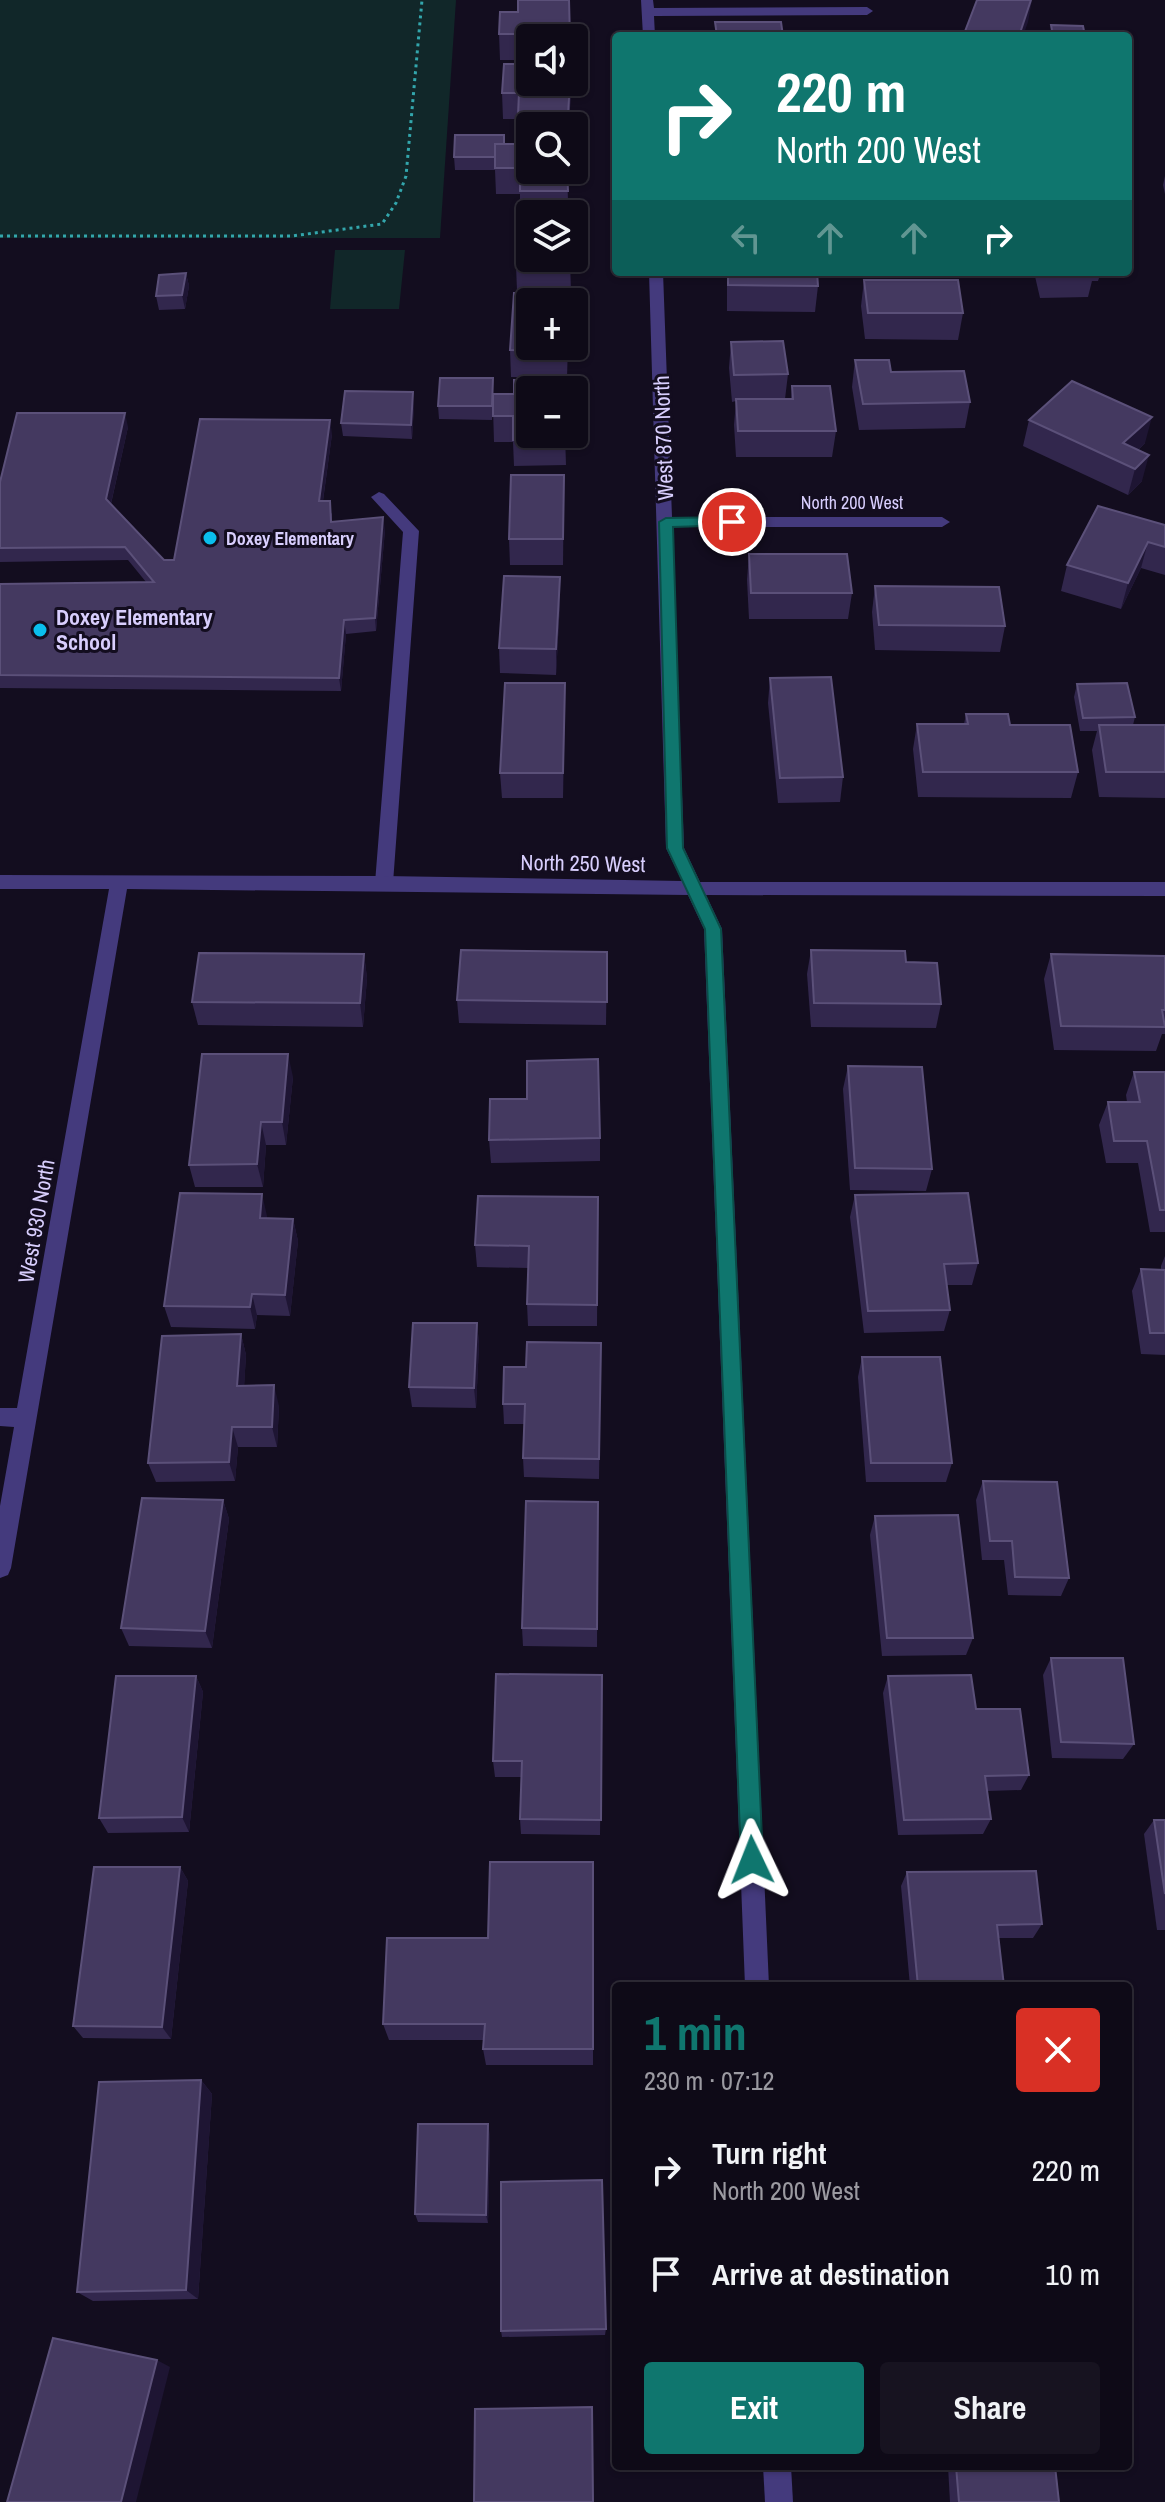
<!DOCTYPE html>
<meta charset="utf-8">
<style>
:root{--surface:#0e0a17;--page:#171320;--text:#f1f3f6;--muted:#9b9aa1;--line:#2e2b36;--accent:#0f766e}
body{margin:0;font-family:"Archivo Narrow",sans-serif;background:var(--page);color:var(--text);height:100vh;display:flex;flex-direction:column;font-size:30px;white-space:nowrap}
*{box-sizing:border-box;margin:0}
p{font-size:26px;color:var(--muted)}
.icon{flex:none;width:44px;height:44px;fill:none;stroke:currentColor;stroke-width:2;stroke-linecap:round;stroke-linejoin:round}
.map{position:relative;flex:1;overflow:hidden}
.side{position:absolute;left:612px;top:1982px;width:520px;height:488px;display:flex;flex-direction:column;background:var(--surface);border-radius:8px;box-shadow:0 2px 6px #0004,0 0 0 2px var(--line)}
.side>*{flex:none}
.guide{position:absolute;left:612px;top:32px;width:520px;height:244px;border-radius:8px;box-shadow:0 2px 6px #0004,0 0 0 2px var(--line);background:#0f766e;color:#fff;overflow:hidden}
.fabs{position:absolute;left:516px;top:24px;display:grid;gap:16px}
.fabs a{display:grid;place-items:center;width:72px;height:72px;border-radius:8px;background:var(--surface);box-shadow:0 2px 6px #0004,0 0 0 2px var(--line);font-size:40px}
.pin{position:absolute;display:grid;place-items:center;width:68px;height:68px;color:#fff;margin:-34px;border:4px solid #fff;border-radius:50%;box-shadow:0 2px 8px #0007}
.me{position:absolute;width:88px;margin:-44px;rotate:358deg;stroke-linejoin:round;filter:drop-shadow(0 0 6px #0008)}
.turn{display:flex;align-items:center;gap:28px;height:168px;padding:0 32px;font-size:36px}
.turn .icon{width:104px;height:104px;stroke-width:2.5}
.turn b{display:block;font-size:56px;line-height:68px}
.lanes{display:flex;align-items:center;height:76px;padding:0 32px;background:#0003;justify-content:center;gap:40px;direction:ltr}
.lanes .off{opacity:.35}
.round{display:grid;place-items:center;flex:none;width:84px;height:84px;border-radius:8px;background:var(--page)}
.headline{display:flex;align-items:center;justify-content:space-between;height:136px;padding:0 32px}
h1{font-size:48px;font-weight:800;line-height:60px;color:var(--accent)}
.primary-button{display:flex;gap:16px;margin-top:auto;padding:16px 32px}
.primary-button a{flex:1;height:92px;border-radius:8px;background:var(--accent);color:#fff;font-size:32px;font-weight:800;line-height:92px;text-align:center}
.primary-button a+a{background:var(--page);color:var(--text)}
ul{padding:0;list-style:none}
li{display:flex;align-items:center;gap:24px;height:104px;padding:0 32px}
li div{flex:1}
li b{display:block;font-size:30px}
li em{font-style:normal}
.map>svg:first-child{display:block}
.green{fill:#112729}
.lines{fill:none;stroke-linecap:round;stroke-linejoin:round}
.path{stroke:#33a6ac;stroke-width:3;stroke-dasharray:3 4;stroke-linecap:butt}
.service{fill:#443a7d;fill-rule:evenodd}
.minor{fill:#443a7d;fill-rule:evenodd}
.wall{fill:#32274d}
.shaded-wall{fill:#1e1533}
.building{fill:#443960;stroke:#5b5079;stroke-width:2}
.route{fill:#0f766e;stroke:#0a4d48;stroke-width:2}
.poi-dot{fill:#0abeed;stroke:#130d1f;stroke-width:3}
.labels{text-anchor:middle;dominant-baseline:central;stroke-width:6;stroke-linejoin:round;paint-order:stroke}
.far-street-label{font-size:18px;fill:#d8cefd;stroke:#130d1f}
.far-poi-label{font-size:18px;font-weight:bold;fill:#d8cefd;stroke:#130d1f;text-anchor:start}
.street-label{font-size:22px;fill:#d8cefd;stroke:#130d1f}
.poi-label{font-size:22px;font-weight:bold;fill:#d8cefd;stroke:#130d1f;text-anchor:start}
</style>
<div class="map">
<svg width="1165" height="2502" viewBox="0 0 1165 2502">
<rect width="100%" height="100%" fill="#130d1f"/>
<g class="green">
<polygon points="0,0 456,0 440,238 0,238"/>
<polygon points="335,250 405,250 399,309 330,309"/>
</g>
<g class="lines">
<polyline class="path" points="0,236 292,236 382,224 396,203 406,176 422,0"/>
<polygon class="service" points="379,492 384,494 419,531 393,883 384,890 375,883 403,532 371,497"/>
<g class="minor">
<polygon points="641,0 653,0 654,8 867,7 873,11 867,15 654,16 655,36 643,36"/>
<polygon points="649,272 663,272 672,517 942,517 950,522 942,527 672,527 684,848 700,882 1165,882 1165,896 706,895 722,929 769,1986 745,1986 704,929 688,895 127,889 11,1568 8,1575 0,1578 0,1506 14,1427 0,1426 0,1408 17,1408 109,889 0,889 0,875 384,876 682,881 666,848"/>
<polygon points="763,2466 791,2466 793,2502 765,2502"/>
</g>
</g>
<g class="wall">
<polygon points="518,0 570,0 570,6 530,38 530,82 571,91 569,126 530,126 530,170 567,170 571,291 517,291 516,265 520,212 520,194 496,194 495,170 455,170 454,157 504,144 525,144 525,141 519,141 518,119 503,119 502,93 518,64 518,60 500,60 499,34 518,12"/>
<polygon points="1165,176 1165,194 1163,185"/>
<polygon points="727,272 817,272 818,286 815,312 727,311"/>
<polygon points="1034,272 1101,272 1098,281 1092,281 1088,297 1040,298"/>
<polygon points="186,273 189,286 185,309 159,310 156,296"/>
<polygon points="864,280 963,313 958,340 865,339 861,306"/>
<polygon points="731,342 788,374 785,399 791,399 792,386 836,431 832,457 736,457 734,425 736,401 732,402 729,368"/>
<polygon points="568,346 567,377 511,377 510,350"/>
<polygon points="855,360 970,402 965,428 859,430 852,387"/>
<polygon points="494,394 565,434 566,465 514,466 513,442 494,442 493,408 492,420 439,419 438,406"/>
<polygon points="414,406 412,439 343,436 341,423"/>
<polygon points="1029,420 1145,443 1138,450 1142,481 1128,495 1023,446"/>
<polygon points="128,427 111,504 164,560 174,560 332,434 323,501 332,514 332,522 385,530 376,631 346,634 341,691 0,688 0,584 146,582 128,560 0,562 0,482"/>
<polygon points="564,475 563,565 510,565 509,539"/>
<polygon points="1165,525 1165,575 1141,568 1121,609 1061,591 1067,565"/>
<polygon points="749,554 852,593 848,619 749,619 747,580"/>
<polygon points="875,586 1005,626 1000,652 875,650 872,612"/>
<polygon points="560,602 556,675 500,673 499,648"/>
<polygon points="770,678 843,777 840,802 778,803 768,703"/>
<polygon points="565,683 563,798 502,798 500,773"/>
<polygon points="1077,684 1135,717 1133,725 1165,725 1165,798 1099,797 1092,750 1097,731 1080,731 1074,697"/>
<polygon points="966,714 1010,725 1078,772 1071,798 918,797 913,749 917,724 964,724"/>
<polygon points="811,950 906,962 941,1004 936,1028 811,1027 807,974"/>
<polygon points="607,952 606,1025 459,1023 457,1000"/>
<polygon points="364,954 367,978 363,1027 198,1025 192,1002"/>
<polygon points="1051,954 1165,956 1165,1034 1162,1034 1156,1051 1054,1050 1044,979"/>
<polygon points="848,1066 932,1169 926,1191 850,1190 843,1089"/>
<polygon points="1134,1072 1165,1072 1165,1232 1150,1232 1138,1163 1106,1163 1099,1125 1108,1102 1127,1102 1126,1095"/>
<polygon points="293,1077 286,1145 266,1145 263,1187 195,1187 189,1165"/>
<polygon points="527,1099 600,1138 600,1161 491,1163 489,1140"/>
<polygon points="855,1195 978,1263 972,1285 946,1285 950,1310 944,1331 864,1333 850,1217"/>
<polygon points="598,1197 597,1326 528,1326 527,1304 528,1268 477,1267 475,1245"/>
<polygon points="267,1216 267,1218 293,1219 298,1241 290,1316 257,1315 255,1329 171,1327 164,1306"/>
<polygon points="1165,1256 1165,1355 1141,1354 1132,1291 1141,1269 1161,1270 1161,1266"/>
<polygon points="477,1323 479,1344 476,1408 412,1407 409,1387"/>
<polygon points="241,1334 246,1355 244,1386 279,1406 277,1447 238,1447 235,1481 156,1482 148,1463"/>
<polygon points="601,1343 599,1479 524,1477 523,1458 524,1424 504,1424 503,1404 526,1367"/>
<polygon points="862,1357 952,1463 946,1482 866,1482 858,1377"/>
<polygon points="983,1481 1069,1578 1061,1596 1008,1595 1004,1560 982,1560 976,1500"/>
<polygon points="223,1500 229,1519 212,1648 129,1646 121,1628"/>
<polygon points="598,1502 597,1647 523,1646 522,1628"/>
<polygon points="875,1516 973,1638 966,1655 882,1656 870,1535"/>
<polygon points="1051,1658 1134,1744 1123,1759 1052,1758 1043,1675"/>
<polygon points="602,1675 600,1835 521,1834 520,1819 521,1777 495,1777 493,1761"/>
<polygon points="196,1676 203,1692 189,1832 108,1833 99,1818"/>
<polygon points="888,1676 976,1709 1029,1775 1021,1790 987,1791 991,1819 983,1834 898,1835 883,1693"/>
<polygon points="1154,1820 1165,1820 1165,1930 1157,1930 1144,1834"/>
<polygon points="593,1862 593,2065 486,2065 483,2049 484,2040 389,2040 383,2024"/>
<polygon points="180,1867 188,1881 171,2039 83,2038 73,2026"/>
<polygon points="907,1872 1042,1924 1033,1938 998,1938 1004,1986 910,1986 901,1886"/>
<polygon points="201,2080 212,2094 198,2299 93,2301 77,2292"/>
<polygon points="490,2134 488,2223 418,2222 415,2214"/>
<polygon points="606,2329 605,2335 502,2337 501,2331"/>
<polygon points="948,2466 1055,2466 1059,2502 950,2502"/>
</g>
<g class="shaded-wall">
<polygon points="1032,0 1028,22 1023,36 1019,36"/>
<polygon points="570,82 571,82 568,126 568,115"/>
<polygon points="186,273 189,286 185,309 182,295"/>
<polygon points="413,392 414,406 412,439 411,425"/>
<polygon points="125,413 128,427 109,512 106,499"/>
<polygon points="1152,417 1145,443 1123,464 1123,443"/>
<polygon points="330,420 332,434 321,514 319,501"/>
<polygon points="1149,455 1142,481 1128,495 1135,469"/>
<polygon points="383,517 385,530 376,631 375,618"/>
<polygon points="1148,542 1141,568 1121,609 1128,583"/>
<polygon points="560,577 560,602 556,675 556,649"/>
<polygon points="344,620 346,634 341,691 339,678"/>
<polygon points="565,683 565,709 563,798 563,773"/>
<polygon points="364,954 367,978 363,1027 360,1003"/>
<polygon points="288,1054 293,1077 286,1145 282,1122"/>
<polygon points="261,1122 266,1145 263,1187 257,1164"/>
<polygon points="262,1194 267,1216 265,1240 260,1218"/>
<polygon points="293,1219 298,1241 290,1316 285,1295"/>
<polygon points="252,1294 257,1315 255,1329 250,1307"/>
<polygon points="477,1323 479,1344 476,1408 474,1388"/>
<polygon points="241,1334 246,1355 243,1406 237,1386"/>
<polygon points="274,1385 279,1406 277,1447 272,1427"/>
<polygon points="232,1427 238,1447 235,1481 229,1462"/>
<polygon points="223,1500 229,1519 212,1648 205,1631"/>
<polygon points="196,1676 203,1692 189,1832 182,1817"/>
<polygon points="180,1867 188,1881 171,2039 162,2027"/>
<polygon points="201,2080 212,2094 198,2299 186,2290"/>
<polygon points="488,2124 490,2134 488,2223 486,2215"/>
<polygon points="157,2360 170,2367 136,2502 121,2502"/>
</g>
<g class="building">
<polygon points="518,0 569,0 570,38 530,38 530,50 517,50 518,34 499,34 500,12 518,12"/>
<polygon points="977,0 1031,0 1019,36 975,36 964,34"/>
<polygon points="715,22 781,22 783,36 717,36"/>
<polygon points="1051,25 1083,26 1085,36 1053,36"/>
<polygon points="504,64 530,64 530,82 570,82 568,115 518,115 519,93 502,93"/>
<polygon points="525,134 530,134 530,170 567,170 568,191 520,191 520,168 495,168 495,144 525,144"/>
<polygon points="455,135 504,135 504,144 495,144 495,157 454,157"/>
<polygon points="517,212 570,212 570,214 530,214 530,258 570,258 570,265 516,265"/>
<polygon points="728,272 817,272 818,286 728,285"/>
<polygon points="186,273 182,295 156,296 159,275"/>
<polygon points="864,280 958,280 963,313 868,313"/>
<polygon points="514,293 569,293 569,302 530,302 530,346 567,346 567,351 510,350"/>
<polygon points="783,341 788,374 734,375 731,342"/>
<polygon points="855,360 889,360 891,372 964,371 970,402 863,404"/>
<polygon points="440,378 493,378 492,406 438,406"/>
<polygon points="514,380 564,380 564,390 530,390 530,434 565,434 566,439 513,440 513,416 493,416 493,394 514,394"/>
<polygon points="1072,381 1152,417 1123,443 1149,455 1135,469 1029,420"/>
<polygon points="792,386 830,386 836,431 738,431 736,399 793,399"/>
<polygon points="345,391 413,392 411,425 341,423"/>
<polygon points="17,413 125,413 106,499 164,560 174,560 200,419 330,420 319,501 330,501 331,522 383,517 375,618 344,620 339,678 0,675 0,584 154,582 125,547 0,548 0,482"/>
<polygon points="511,475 564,475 563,539 509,539"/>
<polygon points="1098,506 1165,525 1165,547 1148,542 1128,583 1067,565"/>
<polygon points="749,554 847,554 852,593 751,593"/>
<polygon points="504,576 560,577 556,649 499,648"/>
<polygon points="875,586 999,587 1005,626 879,625"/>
<polygon points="831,677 843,777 780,778 770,678"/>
<polygon points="505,683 565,683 563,773 500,773"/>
<polygon points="1127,683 1135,717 1083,718 1077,684"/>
<polygon points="966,714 1008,714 1010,725 1070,725 1078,772 923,772 917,724 968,724"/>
<polygon points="1099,725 1165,725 1165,772 1106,772"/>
<polygon points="461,950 607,952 607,1002 457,1000"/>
<polygon points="811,950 905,951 906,962 937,963 941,1004 814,1003"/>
<polygon points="199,953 364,954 360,1003 192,1002"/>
<polygon points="1051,954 1165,956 1165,1010 1162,1010 1165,1027 1061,1026"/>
<polygon points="202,1054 288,1054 282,1122 261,1122 257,1164 189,1165"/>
<polygon points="598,1059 600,1138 489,1140 490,1099 527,1099 527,1061"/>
<polygon points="848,1066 922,1067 932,1169 855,1168"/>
<polygon points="1134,1072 1165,1072 1165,1210 1160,1210 1147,1141 1114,1141 1108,1102 1140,1102"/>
<polygon points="180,1193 262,1194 260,1218 293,1219 285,1295 252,1294 250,1307 164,1306"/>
<polygon points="968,1193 978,1263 944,1264 950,1310 868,1311 855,1195"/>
<polygon points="478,1196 598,1197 597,1305 527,1304 529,1246 475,1245"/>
<polygon points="1141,1269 1165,1270 1165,1333 1150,1333"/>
<polygon points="413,1323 477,1323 474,1388 409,1387"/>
<polygon points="241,1334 237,1386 274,1385 272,1427 232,1427 229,1462 148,1463 162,1336"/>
<polygon points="527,1342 601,1343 599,1459 523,1458 525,1404 503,1404 504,1367 526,1367"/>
<polygon points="862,1357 940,1357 952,1463 871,1463"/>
<polygon points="983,1481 1057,1482 1069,1578 1015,1577 1012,1541 990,1541"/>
<polygon points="142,1498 223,1500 205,1631 121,1628"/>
<polygon points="526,1501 598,1502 597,1629 522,1628"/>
<polygon points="958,1515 973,1638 887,1638 875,1516"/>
<polygon points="1051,1658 1123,1658 1134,1744 1061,1742"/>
<polygon points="496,1674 602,1675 601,1820 520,1819 522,1761 493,1761"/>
<polygon points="971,1675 976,1709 1020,1709 1029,1775 985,1776 991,1819 904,1820 888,1676"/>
<polygon points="116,1676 196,1676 182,1817 99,1818"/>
<polygon points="1154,1820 1165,1820 1165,1894"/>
<polygon points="490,1862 593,1862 593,2049 483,2049 485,2024 383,2024 387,1938 488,1938"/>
<polygon points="94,1867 180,1867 162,2027 73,2026"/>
<polygon points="1036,1871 1042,1924 997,1925 1004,1986 918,1986 907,1872"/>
<polygon points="201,2080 186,2290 77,2292 99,2082"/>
<polygon points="418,2124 488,2124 486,2215 415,2214"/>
<polygon points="602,2180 606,2329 501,2331 501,2182"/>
<polygon points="53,2338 157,2360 121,2502 7,2502"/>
<polygon points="592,2407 593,2502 474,2502 475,2409"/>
<polygon points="956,2466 1055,2466 1059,2502 959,2502"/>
</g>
<polygon class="route" points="732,517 739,522 737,525 673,527 683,848 721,929 763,1860 760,1868 752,1871 744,1868 741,1860 705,929 667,848 659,522 666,518"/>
<g class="poi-dot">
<circle cx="210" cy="538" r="8"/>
<circle cx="40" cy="630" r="8"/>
</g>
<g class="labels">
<g class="far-street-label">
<text x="852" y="502">North 200 West</text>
</g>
<g class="far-poi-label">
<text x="226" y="538">Doxey Elementary</text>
</g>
<g class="street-label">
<text transform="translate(663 438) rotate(-92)">West 870 North</text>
<text transform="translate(583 863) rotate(1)">North 250 West</text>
<text transform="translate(36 1221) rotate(-80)">West 930 North</text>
</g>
<g class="poi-label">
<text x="56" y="617">Doxey Elementary<tspan x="56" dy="25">School</tspan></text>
</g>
</g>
</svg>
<div class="fabs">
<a><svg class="icon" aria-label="sound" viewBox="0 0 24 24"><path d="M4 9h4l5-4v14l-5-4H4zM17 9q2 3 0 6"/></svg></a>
<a><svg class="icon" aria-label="search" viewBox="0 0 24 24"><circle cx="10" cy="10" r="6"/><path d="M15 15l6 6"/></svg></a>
<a><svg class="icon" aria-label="layers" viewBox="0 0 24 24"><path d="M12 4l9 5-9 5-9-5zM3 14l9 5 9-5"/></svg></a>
<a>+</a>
<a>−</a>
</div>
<div class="pin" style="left:732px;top:522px;background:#d93025"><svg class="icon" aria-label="arrive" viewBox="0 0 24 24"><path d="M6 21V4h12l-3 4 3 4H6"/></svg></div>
<svg class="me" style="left:752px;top:1860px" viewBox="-20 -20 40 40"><path d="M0-17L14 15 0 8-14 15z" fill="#0f766e" stroke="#fff" stroke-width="4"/></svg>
<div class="guide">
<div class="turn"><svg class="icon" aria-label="right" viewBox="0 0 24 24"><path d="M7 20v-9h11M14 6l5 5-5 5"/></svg><div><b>220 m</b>North 200 West</div></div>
<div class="lanes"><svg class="icon off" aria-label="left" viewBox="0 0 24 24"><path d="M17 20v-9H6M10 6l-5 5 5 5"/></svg><svg class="icon off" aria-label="ahead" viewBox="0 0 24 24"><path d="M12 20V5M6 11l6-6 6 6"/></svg><svg class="icon off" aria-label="ahead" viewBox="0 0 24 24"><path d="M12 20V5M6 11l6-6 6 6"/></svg><svg class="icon" aria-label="right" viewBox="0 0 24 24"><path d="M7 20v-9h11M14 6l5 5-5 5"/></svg></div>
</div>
<section class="side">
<div class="headline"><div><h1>1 min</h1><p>230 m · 07:12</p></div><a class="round" style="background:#d93025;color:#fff"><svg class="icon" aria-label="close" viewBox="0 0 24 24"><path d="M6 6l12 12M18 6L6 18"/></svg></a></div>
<ul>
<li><svg class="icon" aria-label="right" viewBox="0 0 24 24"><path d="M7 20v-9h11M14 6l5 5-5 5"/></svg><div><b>Turn right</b><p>North 200 West</p></div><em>220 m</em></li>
<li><svg class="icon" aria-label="arrive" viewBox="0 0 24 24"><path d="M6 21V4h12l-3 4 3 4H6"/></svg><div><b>Arrive at destination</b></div><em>10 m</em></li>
</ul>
<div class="primary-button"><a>Exit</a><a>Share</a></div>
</section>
</div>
